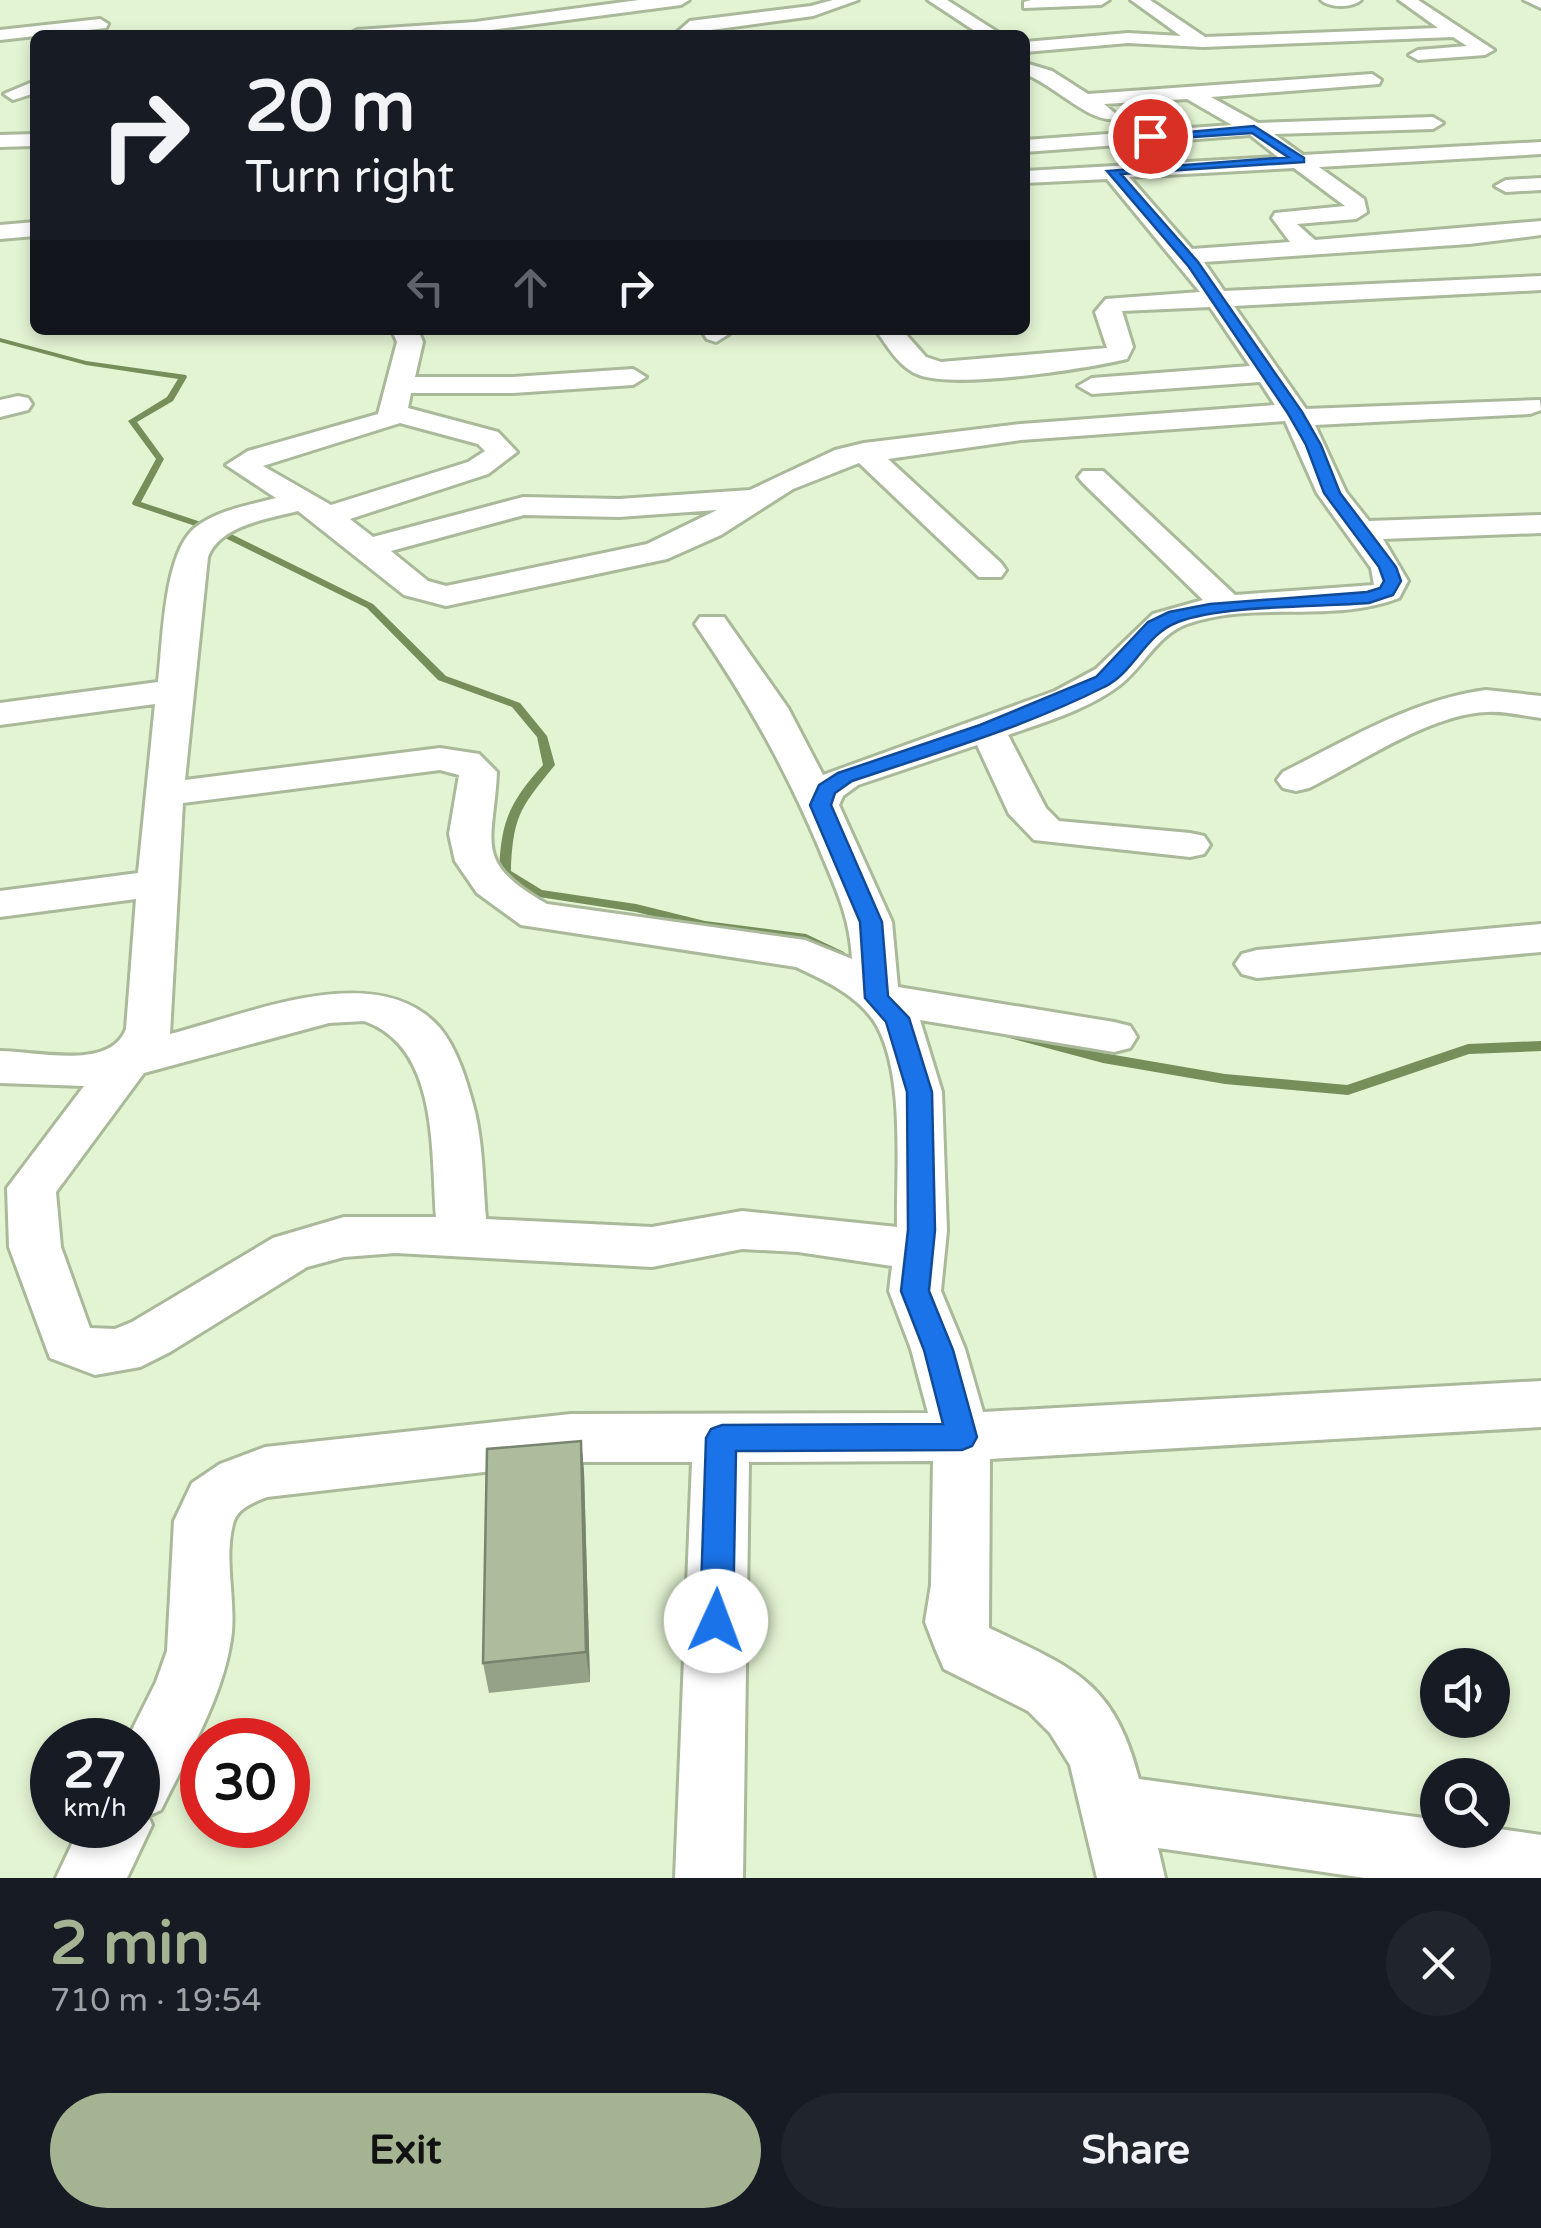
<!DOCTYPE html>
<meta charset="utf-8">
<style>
:root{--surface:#171b24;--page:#20242c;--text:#f1f3f6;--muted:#9ea1a6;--accent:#a4b493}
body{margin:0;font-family:"Varela Round",sans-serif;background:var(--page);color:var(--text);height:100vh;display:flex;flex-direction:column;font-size:38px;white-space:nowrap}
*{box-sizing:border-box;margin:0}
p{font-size:32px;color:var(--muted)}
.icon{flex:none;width:55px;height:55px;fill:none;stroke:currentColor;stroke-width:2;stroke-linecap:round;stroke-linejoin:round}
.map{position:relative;height:1878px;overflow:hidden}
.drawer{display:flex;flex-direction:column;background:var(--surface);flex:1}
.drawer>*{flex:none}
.hud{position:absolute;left:30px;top:30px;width:1000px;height:305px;border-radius:15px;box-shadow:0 5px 15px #0003;background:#171b24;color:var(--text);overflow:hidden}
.buttons{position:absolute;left:1420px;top:1648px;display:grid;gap:20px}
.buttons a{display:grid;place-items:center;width:90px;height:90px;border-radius:50%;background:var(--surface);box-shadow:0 5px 15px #0003;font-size:50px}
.speed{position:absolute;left:30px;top:1718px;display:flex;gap:20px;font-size:50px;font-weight:700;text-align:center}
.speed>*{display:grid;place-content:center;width:130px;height:130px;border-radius:50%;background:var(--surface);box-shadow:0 5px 15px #0003;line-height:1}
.speed small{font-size:25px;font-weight:400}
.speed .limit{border:15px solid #d22;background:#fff;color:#111}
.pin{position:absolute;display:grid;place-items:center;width:85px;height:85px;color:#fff;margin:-42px;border:5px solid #fff;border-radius:50%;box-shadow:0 2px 10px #0007}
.me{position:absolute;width:110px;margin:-55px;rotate:2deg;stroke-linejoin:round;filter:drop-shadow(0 0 8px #0008)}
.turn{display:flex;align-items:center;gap:35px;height:210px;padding:0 50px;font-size:45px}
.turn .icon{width:130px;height:130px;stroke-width:2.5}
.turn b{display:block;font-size:70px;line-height:85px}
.lanes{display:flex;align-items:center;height:95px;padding:0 50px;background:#0003;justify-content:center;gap:50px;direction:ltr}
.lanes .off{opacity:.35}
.round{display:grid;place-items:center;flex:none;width:105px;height:105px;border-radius:52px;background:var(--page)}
.summary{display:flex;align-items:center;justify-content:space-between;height:170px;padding:0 50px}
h1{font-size:60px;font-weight:700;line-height:75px;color:var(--accent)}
.button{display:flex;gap:20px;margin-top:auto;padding:20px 50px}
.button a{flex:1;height:115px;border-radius:60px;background:var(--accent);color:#111;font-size:40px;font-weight:700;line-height:115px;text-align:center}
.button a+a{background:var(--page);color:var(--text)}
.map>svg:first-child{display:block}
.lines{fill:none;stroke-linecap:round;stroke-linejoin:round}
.stream{fill:#768f5a;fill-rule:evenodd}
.minor-casing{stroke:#a9b99a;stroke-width:6}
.minor{fill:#fff;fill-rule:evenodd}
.wall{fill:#94a287}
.shaded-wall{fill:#78846e}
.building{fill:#acbc9d;stroke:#78846e;stroke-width:2.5}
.route{fill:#1a73e8;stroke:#114b97;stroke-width:2.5}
</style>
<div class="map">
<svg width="1541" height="1878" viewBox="0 0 1541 1878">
<rect width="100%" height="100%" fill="#e3f4d3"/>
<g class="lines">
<g class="stream">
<path d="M 0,338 L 86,361 L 186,375 L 187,377 L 173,401 L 137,422 L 164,459 L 141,502 L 219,528 L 373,604 L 446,676 L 520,703 L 547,736 L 555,765 C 521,807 513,815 511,871 L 542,890 L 636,904 L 705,921 L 806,934 L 844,952 L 846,955 L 844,958 L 836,958 L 803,942 L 705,929 L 636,912 L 539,897 L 501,875 L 499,872 C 501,821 509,803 543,765 L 537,737 L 512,707 L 438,680 L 367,608 L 213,532 L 133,505 L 132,503 L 156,459 L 128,421 L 167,397 L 178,379 L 86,365 L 0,342 Z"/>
<polygon points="1011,1029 1103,1053 1225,1074 1347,1085 1468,1044 1541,1041 1541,1051 1469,1054 1348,1095 1225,1084 1103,1063 1006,1037 1004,1034 1006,1031"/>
</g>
<defs>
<g id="minor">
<polygon points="639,0 689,0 681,5 483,31 348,35 357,30 475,22"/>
<polygon points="833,0 858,0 813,16 674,35 690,21 811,6"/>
<polygon points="928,0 947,0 1002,35 981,35"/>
<polygon points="1031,0 1109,0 1101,5 1024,8 1024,2"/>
<polygon points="1131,0 1150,0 1205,37 1438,28 1399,0 1418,0 1494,50 1485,55 1418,60 1409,55 1418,50 1467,46 1453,37 1203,47 1128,43 1025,52 1025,42 1128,33 1181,36"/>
<path d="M 1321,0 L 1361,0 C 1352,8 1330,8 1321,0 Z"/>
<polygon points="1524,0 1541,0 1541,8"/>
<polygon points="100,19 108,24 106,28 0,40 0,30"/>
<path d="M 1025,63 L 1052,71 L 1088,94 L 1372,74 L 1381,80 L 1379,84 L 1211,97 L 1258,123 L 1433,117 L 1443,123 L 1433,129 L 1274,134 L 1303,155 L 1541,142 L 1541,154 L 1319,167 L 1364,199 L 1367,212 L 1356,219 L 1297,224 L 1315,240 L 1541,221 L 1541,235 L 1469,244 L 1204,262 L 1224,291 L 1541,276 L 1541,290 L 1234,306 L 1306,409 L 1540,400 L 1541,410 L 1530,414 L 1315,425 L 1346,492 L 1369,521 L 1541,515 L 1541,533 L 1383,539 L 1408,581 L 1399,598 C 1332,624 1255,600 1187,624 C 1157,635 1144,666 1120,685 C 1089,709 1045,722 1008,735 L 1046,808 L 1059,821 L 1190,833 L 1204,836 L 1210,845 L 1204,854 L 1190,857 L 1034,840 L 1009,814 L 977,745 L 858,785 L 843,796 L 839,805 L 892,922 L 898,987 L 1114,1022 L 1130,1026 L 1137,1037 L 1130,1048 L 1114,1052 L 920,1020 L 942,1092 L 947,1231 L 941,1291 L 965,1349 L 983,1412 L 1541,1381 L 1541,1427 L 990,1459 L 989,1628 C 1073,1668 1114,1681 1139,1779 L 1438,1820 L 1438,1830 L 1492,1828 L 1541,1835 L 1541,1878 L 1365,1878 L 1158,1848 L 1165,1878 L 1097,1878 L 1070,1765 L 1050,1733 L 1028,1711 L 944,1669 L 935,1648 L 925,1622 L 931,1585 L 933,1461 L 749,1462 L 743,1878 L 675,1878 L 692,1462 L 571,1462 L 267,1497 C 254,1502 236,1509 233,1524 C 224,1559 235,1596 232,1632 C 225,1695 188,1754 161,1810 L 148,1816 L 152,1825 L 127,1878 L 56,1878 L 81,1825 L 138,1825 L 138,1740 L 127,1740 L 156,1682 L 167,1651 L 174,1521 L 192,1483 L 220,1464 L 265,1447 L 571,1414 L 928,1413 L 911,1349 L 889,1291 L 892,1266 L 798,1252 L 742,1249 L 652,1267 L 396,1253 L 344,1257 L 307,1267 L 170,1352 L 140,1367 L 95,1375 L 50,1358 L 9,1247 L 7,1188 L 84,1086 L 0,1083 L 0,1051 C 36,1051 110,1071 126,1029 L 136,899 L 0,917 L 0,891 L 138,873 L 155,704 L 0,725 L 0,703 L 158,682 C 163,643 163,552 196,527 C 218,510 250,505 276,498 L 226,465 L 248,451 L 378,414 L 397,342 L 392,330 L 418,330 L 423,342 L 415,377 L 513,377 L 633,369 L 646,377 L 633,385 L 513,393 L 411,393 L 408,408 L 498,432 L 517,452 L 488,474 L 350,519 L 373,537 L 523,497 L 619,499 L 750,490 L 835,450 L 864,443 L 1021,424 L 1275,405 L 1260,382 L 1092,394 L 1078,386 L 1092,378 L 1250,366 L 1210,307 L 1122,311 L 1133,347 L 1127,359 C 1084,369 958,389 919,375 C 900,368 887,346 876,330 L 902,330 L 926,357 L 941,362 L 1107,348 L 1095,312 L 1106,299 L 1200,292 L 1107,179 L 1025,183 L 1025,171 L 1278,157 L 1250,135 L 1025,152 L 1025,140 L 1232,125 L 1187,99 L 1104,104 L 1117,115 L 1114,119 C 1090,123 1051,83 1025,74 ZM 1294,168 L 1345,206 L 1275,213 L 1272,218 L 1290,242 L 1192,249 L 1129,177 ZM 1285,421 L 1317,493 L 1371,568 L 1374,585 L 1235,595 L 1103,471 L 1083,471 L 1078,477 L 1083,483 L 1203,600 L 1153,614 L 1096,669 L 1055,691 L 823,775 L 788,708 L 724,617 L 700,617 L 695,624 C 746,699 784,765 819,848 C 835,887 850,916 852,959 L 805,940 L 547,904 C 471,861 494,843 497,772 L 479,754 L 440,748 L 185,780 L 208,557 C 220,525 268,519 298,511 L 404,595 L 446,606 L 667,559 L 721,535 L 793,489 L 859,463 L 979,577 L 1001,577 L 1006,570 L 1001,563 L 888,459 L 1021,440 ZM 400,423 L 478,444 L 485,451 L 468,462 L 331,505 L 263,466 ZM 717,510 L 647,544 L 446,586 L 428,581 L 391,551 L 524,515 L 619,517 ZM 440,770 L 459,775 L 449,834 L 455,861 L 477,893 L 521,925 L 796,967 C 824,980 860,996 877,1026 C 905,1077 896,1169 897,1227 L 742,1211 L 652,1227 L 486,1219 C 483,1184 483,1146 475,1112 C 468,1085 458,1049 439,1027 C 377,957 246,1015 170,1034 L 183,803 ZM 364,1021 C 439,1047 431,1151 436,1217 L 344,1217 L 273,1238 L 132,1322 L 115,1329 L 90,1328 L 61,1247 L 56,1192 L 144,1073 L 329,1023 Z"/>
<polygon points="35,81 35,93 13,100 4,94"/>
<polygon points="35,134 35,146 0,147 0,135"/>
<polygon points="1541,178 1541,190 1506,192 1495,186 1506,180"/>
<polygon points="35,222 35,236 0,239 0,225"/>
<polygon points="701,330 727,330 729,334 716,342 707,339"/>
<polygon points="18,396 28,398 32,404 28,410 0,417 0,400"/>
<path d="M 1486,690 L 1541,696 L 1541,718 C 1523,716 1505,711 1487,712 C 1430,714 1360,763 1309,788 L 1296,791 L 1283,788 L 1277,780 L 1283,772 C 1349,739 1412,700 1486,690 Z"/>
<polygon points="1541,924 1541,952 1257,978 1242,974 1235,964 1242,954 1257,950"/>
</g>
</defs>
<use href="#minor" class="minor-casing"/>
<use href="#minor" class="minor"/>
</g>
<polygon class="wall" points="581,1441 584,1472 590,1682 489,1693 483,1663"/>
<polygon class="shaded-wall" points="581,1441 584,1472 590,1682 586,1652"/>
<polygon class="building" points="581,1441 586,1652 483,1663 487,1449"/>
<path class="route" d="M 1254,126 L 1304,158 L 1304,162 L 1121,174 L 1198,262 L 1302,412 L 1321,445 L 1340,493 L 1396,567 L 1401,581 L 1393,595 L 1369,603 C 1318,607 1222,605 1178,622 C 1145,634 1134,673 1104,687 C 1025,727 936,753 852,781 L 835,793 L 831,805 L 882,922 L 888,996 L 909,1018 L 932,1092 L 935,1230 L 929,1291 L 953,1350 L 977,1437 L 972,1446 L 962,1450 L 736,1451 L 733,1621 L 728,1632 L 716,1637 L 705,1632 L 700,1621 L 706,1438 L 711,1429 L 722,1425 L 943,1424 L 924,1350 L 901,1291 L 908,1230 L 907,1092 L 886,1022 L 865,998 L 860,922 L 810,805 L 819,785 L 838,773 L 980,725 L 1096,677 L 1148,622 L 1169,612 L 1210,604 L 1367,592 L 1380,588 L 1384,581 L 1379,567 L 1324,493 L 1306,445 L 1287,412 L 1189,267 L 1107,171 L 1288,157 L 1252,133 L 1150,140 L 1145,136 Z"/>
</svg>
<div class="buttons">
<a><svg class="icon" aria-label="sound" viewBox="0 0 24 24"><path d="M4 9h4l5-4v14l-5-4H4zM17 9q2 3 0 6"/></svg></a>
<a><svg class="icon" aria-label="search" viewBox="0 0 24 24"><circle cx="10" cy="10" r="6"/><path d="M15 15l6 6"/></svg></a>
</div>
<div class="speed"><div>27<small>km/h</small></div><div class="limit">30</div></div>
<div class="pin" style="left:1150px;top:136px;background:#d93025"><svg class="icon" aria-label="arrive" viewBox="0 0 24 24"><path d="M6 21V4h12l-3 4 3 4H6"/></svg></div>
<svg class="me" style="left:716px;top:1621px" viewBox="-20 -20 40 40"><circle r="19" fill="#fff"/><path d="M0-13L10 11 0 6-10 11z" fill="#1a73e8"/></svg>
<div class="hud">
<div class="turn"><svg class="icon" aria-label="right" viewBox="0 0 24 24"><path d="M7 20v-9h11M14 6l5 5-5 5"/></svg><div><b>20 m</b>Turn right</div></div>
<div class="lanes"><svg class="icon off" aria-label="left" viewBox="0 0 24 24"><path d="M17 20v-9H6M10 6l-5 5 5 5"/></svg><svg class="icon off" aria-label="ahead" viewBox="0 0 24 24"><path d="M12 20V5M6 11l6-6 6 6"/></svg><svg class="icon" aria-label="right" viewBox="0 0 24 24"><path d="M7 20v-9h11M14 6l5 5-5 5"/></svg></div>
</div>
</div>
<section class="drawer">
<div class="summary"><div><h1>2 min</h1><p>710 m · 19:54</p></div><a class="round"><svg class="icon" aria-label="close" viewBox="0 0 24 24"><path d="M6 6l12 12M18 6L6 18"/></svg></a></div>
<div class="button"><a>Exit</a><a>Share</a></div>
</section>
